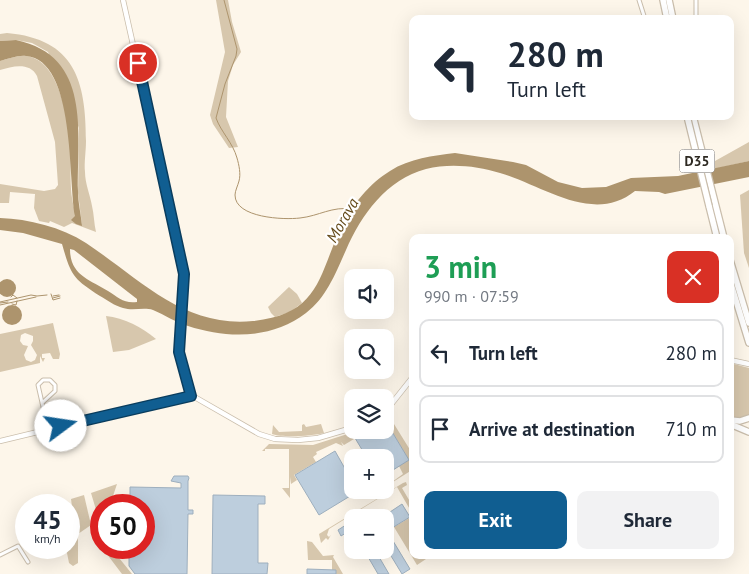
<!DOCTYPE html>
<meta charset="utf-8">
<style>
:root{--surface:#fff;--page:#f2f2f3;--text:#1f2937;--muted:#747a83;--line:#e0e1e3;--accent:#105e91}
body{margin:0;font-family:"PT Sans",sans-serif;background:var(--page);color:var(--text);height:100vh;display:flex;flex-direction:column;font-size:19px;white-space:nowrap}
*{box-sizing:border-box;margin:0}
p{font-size:16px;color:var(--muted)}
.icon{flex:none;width:28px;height:28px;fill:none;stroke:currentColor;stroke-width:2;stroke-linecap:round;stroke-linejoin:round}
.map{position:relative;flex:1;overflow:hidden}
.drawer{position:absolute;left:409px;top:234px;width:325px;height:325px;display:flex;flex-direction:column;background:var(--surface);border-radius:10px;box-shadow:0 5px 20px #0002}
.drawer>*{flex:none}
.guide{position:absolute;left:409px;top:15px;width:325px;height:105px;border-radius:10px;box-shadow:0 5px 20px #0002;background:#fff;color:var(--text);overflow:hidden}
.tools{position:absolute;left:344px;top:269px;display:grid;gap:10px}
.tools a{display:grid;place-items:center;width:50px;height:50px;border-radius:10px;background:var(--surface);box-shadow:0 5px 20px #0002;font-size:25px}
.speed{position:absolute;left:15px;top:494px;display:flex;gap:10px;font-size:25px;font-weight:700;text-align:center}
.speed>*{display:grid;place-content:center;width:65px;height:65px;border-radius:50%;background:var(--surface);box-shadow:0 5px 20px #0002;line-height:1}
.speed small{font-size:12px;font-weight:400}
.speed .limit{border:8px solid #d22;background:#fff;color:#111}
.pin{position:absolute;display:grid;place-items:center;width:42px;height:42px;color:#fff;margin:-21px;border:2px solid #fff;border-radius:50%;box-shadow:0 1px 5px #0007}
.me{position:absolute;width:55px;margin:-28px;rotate:76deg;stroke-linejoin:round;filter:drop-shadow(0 0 4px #0008)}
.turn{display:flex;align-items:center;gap:18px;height:105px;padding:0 15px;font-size:22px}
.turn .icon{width:65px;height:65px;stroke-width:2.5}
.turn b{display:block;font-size:35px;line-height:42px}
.round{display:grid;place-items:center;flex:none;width:52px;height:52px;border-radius:10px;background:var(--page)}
.headline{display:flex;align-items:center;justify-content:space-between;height:85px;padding:0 15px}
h1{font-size:30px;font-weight:700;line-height:38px;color:#1e9e55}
.primary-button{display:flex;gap:10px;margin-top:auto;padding:10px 15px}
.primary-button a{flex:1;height:58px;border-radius:10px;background:var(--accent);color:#fff;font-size:20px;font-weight:700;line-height:58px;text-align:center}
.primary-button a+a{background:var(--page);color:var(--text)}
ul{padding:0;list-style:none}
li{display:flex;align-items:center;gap:15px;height:68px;margin:0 10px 8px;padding:0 5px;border:2px solid var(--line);border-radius:10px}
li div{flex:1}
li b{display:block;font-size:19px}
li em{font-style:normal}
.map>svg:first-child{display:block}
.green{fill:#d7c7ad;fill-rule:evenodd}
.water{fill:#ad946d;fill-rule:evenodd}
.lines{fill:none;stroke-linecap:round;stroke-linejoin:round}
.stream{stroke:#ad946d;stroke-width:1}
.building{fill:#bdcedd;stroke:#9eafbe}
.street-casing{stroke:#cabeac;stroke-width:5}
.secondary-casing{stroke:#cabeac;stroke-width:6}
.highway-casing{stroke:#cabeac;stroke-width:8}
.street{stroke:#fff;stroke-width:3}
.secondary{stroke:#fff;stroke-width:4.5}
.highway{stroke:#fff;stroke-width:5.5}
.highway-bridge-casing{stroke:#cabeac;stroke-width:8;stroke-linecap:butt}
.highway-bridge{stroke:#fff;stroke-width:5.5}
.route-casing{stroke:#0a3d5e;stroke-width:12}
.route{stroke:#105e91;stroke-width:9}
.labels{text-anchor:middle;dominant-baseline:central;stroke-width:4.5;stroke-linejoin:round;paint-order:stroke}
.shield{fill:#fff;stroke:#6c6964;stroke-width:1}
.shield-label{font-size:14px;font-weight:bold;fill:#2d2922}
.water-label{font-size:16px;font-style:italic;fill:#644a1a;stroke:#fff}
</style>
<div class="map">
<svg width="749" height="574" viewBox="0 0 749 574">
<rect width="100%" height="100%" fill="#fdf6ea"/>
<g class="green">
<polygon points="216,0 228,0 232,22 241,52 233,65 228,81 226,117 238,147 229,148 213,124 210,115 225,52"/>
<path d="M 7,33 C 75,39 86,81 86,141 C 86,152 84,162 85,172 C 85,183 90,195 92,206 C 94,214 94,224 96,232 L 72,223 L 64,227 L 50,221 L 49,223 L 39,221 L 34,208 L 35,194 L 10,192 L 9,203 L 0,203 L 0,184 L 44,191 L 55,189 L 58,185 L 55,142 L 37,76 C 30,62 13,66 0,70 L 0,61 C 8,59 18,55 26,56 C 58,59 67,115 70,139 C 73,167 65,200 82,225 L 78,193 L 79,128 L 48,52 L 32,43 L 16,40 L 0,41 L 0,34 Z"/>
<polygon points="749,142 749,161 714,169 710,156 712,160 715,161"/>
<polygon points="749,190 749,268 744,253 740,195"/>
<polygon points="289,287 297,294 302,303 290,312 275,317 271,313 268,307"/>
<path d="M 106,316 C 124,318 142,327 156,339 L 129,350 L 113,352 Z"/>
<path d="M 53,323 L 60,354 L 59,359 L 53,359 L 50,353 L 42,354 L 42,358 L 45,358 L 43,362 L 40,356 L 40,363 L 0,372 L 0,334 ZM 25,333 L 33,336 L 33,341 L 31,345 L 37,355 L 35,360 L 31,362 L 26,360 L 24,355 L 28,346 L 23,345 L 20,341 L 21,335 Z"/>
<polygon points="730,363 749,368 749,416 730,419"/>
<polygon points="389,416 412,453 412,470 385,487 403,474 399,466 409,460 385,420 385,417"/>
<path d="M 304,424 L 306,427 L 321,424 L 324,433 C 312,436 283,438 272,434 L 273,425 L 279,432 L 302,431 L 302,425 Z"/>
<polygon points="360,430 369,430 344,445 341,442 343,446 336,443 316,452 317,454 313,457 316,462 294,475 297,480 291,484 290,477 290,498 282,488 244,488 289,488 289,449 265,449 265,451 262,451 269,444 313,445"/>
<polygon points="406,482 407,485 402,488 412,505 412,513 397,487 329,529 327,535 329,537 331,535 328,540 326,538 321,543 319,534 403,483"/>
<polygon points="117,484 110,505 101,505 101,523 100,523 91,493"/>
<polygon points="84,495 91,525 78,534 78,563 73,566 69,563 66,548 69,548 69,531 75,529 71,499"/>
<polygon points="411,517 412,520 412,555 432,555 417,565 394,527"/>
<polygon points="101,539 101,548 111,548 132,574 122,574 97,541"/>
<polygon points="307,541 312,542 323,556 334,555 333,557 343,574 336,574 336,570 332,570 332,560 308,560"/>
</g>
<g class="water">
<path d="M 16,40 C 92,56 77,132 78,191 C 78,203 81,214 82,226 L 76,224 L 71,220 L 75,216 C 68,181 76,60 26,56 C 18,55 8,59 0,61 L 0,41 Z"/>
<path d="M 455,153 L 513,162 L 526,165 L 558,182 L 582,188 L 606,187 L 631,178 L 678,176 L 749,161 L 749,177 L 665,194 L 659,192 L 635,191 C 593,225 542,185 500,173 C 477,166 450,163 426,169 C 387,179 361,215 346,250 C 336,272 327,297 306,313 C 272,339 228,339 188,326 C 175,322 165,315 153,310 C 144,307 133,311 123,308 C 115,306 107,300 100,296 C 72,278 71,275 62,244 L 23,233 L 0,230 L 0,218 C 29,219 61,227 86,243 C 139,278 183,328 253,321 C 319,314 318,278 341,227 C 351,206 370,183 390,171 C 410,158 433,156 455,153 ZM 70,249 L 74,250 L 137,299 L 137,302 C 124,304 118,297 108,291 C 91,280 70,276 70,249 Z"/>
<circle cx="7" cy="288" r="9"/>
<circle cx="12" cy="315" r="10"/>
</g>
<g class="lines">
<g class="stream">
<path d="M 224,0 L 237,49 L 236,56 L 225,84 L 216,118 C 221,132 233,143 237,158 C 239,165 241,174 239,181 C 238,185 235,191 235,195 C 235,218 284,220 300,218 C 319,216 332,206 352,209"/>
<polyline points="51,294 53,300 60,298"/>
<polyline points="53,296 59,295"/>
<polyline points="11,297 13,295 17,298"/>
<polyline points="53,298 60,296"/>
<polyline points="0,302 31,295 37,296 47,295"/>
<polyline points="0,303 8,302"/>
<polyline points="12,304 16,305 17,301"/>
<polyline points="0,305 36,297"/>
</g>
</g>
<g class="building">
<polygon points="385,420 409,460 385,475 385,458 367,458 355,438 369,430 385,430"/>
<polygon points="335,451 352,481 352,490 360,490 319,515 295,475"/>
<polygon points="174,476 188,476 189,478 188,481 188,510 193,510 193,514 188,514 187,574 135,574 129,566 129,548 144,548 144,505 130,505 130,487 181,488 181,483 171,481"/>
<polygon points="213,495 265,496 265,504 258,504 258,563 268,563 267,574 212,574"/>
<polygon points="402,504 410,517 387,531 410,569 402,574 385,546 385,518 381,518"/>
<polygon points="352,521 352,536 349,531 341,536 338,530"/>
<polygon points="364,550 375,550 389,574 378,574"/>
<polygon points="307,569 336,570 336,574 307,574"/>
</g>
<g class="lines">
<defs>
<g id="street">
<polyline points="639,0 645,19"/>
<polyline points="696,19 696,0"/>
<polyline points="679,116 688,116"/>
<polyline points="42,403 55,391 55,385 50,380 43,380 38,385 48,429"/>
<polyline points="0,555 18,546 28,562"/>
</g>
<g id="secondary">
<polyline points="123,0 183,268 184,289 179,352 191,395"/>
<polyline points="730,360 749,364"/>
<polyline points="385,412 412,378"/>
<polyline points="0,441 191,395 259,434 275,439 298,440 318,438 352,428"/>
</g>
<g id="highway">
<polyline points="663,0 667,19"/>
<polyline points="669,0 673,19"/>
<polyline points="693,116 724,238"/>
<polyline points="709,206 717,238"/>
<polyline points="730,260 749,323"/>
<polyline points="730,281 749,343"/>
<polyline points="730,420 740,421 749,418"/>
<polyline points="730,424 749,432"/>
</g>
</defs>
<use href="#street" class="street-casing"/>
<use href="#secondary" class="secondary-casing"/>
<use href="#highway" class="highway-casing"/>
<use href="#street" class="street"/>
<use href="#secondary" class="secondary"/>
<use href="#highway" class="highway"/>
<defs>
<polyline id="highway-bridge" points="687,116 709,206"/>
</defs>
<use href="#highway-bridge" class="highway-bridge-casing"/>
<use href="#highway-bridge" class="highway-bridge"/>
</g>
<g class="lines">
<defs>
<polyline id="route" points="61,426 191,396 179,352 184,274 138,63"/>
</defs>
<use href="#route" class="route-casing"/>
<use href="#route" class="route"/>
</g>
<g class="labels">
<rect class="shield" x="679.5" y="149.5" width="35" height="23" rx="4"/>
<g class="shield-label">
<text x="697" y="161">D35</text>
</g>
<g class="water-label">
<text transform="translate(342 220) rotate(-60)">Morava</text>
</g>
</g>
</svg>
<div class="tools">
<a><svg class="icon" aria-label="sound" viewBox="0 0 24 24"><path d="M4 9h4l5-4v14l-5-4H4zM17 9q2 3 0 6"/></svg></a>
<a><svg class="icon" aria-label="search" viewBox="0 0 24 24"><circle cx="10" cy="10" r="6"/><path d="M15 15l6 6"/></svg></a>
<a><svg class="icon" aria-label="layers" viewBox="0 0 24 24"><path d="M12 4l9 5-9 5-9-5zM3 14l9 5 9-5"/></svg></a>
<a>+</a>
<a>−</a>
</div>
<div class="speed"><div>45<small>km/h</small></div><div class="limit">50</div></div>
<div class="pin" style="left:138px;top:63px;background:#d93025"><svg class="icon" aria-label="arrive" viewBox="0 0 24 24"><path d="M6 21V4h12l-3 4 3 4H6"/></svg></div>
<svg class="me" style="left:61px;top:426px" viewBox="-20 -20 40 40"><circle r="19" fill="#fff"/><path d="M0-13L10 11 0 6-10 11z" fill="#105e91"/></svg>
<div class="guide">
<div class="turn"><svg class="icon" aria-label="left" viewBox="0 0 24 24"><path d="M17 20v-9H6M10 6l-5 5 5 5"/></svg><div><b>280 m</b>Turn left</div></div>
</div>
<section class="drawer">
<div class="headline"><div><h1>3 min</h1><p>990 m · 07:59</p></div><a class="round" style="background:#d93025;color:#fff"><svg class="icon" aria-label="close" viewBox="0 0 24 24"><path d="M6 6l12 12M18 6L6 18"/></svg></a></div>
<ul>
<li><svg class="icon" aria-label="left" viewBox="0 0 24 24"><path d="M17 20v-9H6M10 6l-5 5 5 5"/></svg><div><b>Turn left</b></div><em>280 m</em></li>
<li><svg class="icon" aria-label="arrive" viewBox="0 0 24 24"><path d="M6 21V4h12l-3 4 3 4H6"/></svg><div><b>Arrive at destination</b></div><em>710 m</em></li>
</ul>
<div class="primary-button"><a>Exit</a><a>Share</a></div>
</section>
</div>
